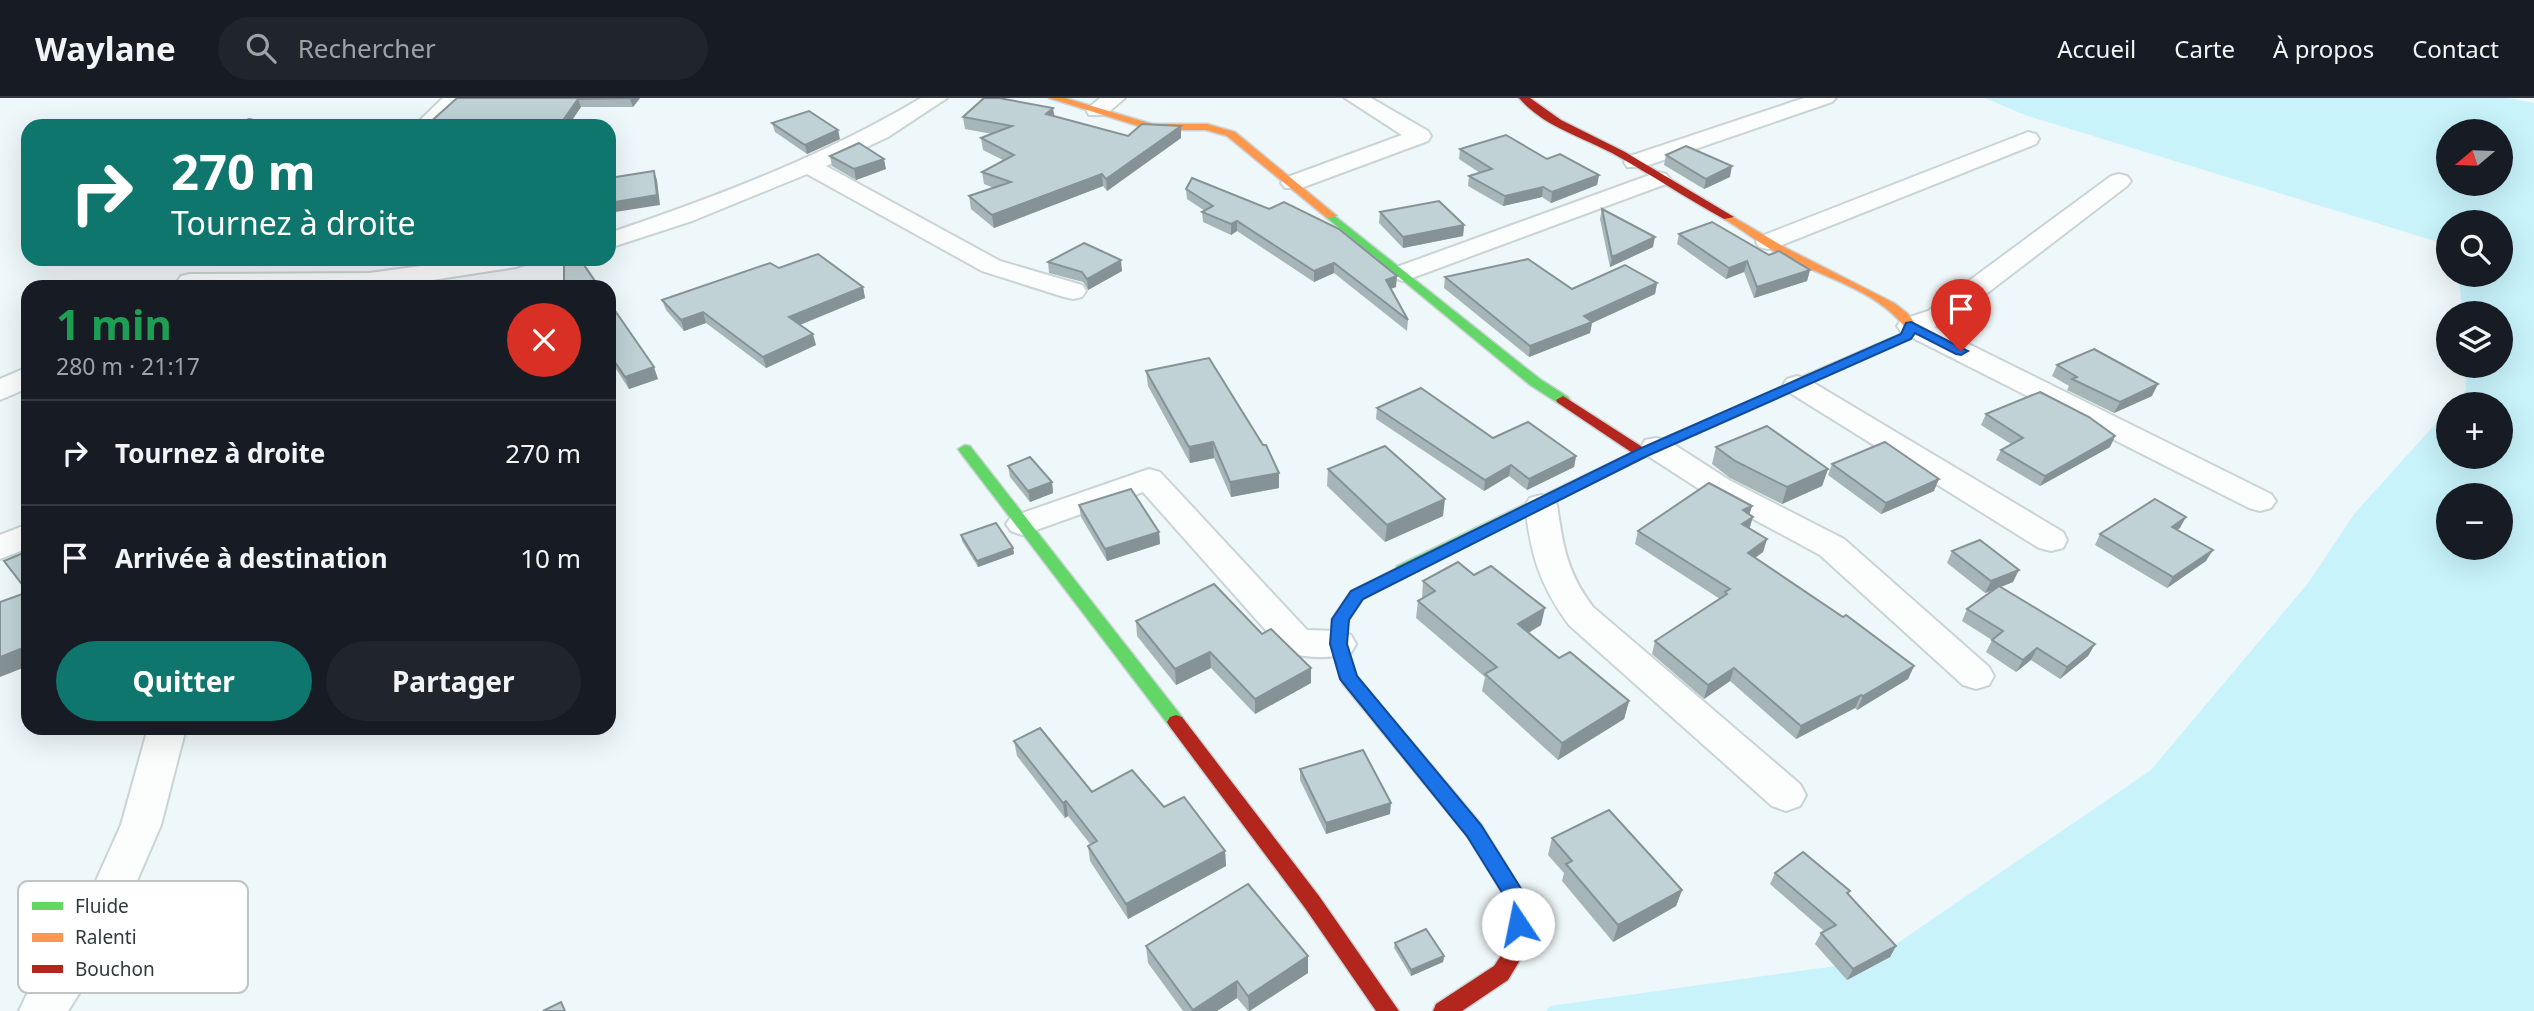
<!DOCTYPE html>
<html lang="fr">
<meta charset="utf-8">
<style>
:root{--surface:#171b24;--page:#20242c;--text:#f1f3f6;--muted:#9ea1a6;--line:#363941;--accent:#0f766e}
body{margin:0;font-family:"Noto Sans",sans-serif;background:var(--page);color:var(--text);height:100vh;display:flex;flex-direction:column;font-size:26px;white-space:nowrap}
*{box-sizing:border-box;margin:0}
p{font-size:23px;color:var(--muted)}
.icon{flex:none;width:38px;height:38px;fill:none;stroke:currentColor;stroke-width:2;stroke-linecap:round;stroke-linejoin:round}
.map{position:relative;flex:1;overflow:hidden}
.drawer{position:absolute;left:21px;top:182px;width:595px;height:455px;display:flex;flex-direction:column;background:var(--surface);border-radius:21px;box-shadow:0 7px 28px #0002}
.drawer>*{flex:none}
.guide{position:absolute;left:21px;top:21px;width:595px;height:147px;border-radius:21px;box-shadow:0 7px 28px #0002;background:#0f766e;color:#fff;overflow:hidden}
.needle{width:46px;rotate:251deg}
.buttons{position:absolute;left:2436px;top:21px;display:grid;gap:14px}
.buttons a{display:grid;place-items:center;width:77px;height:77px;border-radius:50%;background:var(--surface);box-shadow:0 7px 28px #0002;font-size:35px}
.pin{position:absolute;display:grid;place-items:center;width:60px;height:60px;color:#fff;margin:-72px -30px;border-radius:50% 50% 50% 0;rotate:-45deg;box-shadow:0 0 7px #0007}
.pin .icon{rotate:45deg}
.me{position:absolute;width:77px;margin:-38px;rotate:349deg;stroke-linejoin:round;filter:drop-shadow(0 0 5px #0008)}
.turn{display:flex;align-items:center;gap:24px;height:147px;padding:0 35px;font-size:32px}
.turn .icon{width:91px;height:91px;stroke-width:2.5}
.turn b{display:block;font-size:49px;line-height:60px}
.round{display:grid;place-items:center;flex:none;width:74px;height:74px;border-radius:37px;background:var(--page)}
.overview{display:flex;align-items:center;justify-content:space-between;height:119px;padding:0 35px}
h1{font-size:42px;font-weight:700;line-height:52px;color:#1e9e55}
.primary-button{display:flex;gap:14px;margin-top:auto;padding:14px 35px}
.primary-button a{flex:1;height:80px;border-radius:42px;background:var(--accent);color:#fff;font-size:28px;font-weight:700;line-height:80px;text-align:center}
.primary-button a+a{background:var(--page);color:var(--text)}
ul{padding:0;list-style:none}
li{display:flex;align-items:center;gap:21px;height:105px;padding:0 35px;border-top:2px solid var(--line)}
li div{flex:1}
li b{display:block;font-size:26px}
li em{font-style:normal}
header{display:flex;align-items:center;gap:42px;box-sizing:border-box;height:98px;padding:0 35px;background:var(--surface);border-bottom:2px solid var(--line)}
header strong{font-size:33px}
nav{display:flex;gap:38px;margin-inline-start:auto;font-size:24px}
.search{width:490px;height:63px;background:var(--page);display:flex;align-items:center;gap:18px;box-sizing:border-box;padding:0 24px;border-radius:38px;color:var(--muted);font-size:26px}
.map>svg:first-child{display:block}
.green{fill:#c8f3fb;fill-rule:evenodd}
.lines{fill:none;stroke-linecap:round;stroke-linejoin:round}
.street-casing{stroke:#cad4d6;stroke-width:4}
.fast-casing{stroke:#cad4d6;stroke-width:3}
.slow-casing{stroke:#cad4d6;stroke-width:3}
.jam-casing{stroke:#cad4d6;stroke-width:3}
.street{fill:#fcfefe;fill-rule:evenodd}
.fast{fill:#63d668;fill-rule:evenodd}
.slow{fill:#ff974d;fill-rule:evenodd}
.jam{fill:#b3261e;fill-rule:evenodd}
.wall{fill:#a5b5b8}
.shaded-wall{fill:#869396}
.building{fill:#c0d2d6;stroke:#869396;stroke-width:2}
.route{fill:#1a73e8;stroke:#114b97;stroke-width:2}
.key{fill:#fff;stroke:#c0c4c4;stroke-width:2}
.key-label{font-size:19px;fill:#2e3a3c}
</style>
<header>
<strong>Waylane</strong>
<div class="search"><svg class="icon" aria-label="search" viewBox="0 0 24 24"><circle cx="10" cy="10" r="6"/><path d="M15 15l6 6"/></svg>Rechercher</div>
<nav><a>Accueil</a><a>Carte</a><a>À propos</a><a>Contact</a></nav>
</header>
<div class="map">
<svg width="2534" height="913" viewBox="0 0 2534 913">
<rect width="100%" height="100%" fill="#eef7f9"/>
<path class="green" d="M 1985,0 L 2507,0 L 2534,5 L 2534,913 L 1546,913 L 1550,908 L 1871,863 L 2151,672 L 2309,484 L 2355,415 L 2448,312 L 2448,359 L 2501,359 L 2501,306 L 2453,306 L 2466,292 L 2465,268 L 2501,268 L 2501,215 L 2462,215 L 2459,177 L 2501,177 L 2501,124 L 2448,124 L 2448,147 L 2025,17 ZM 2448,33 L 2501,33 L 2501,86 L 2448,86 ZM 2448,397 L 2501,397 L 2501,450 L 2448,450 Z"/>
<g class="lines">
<defs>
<g id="street">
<polygon points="443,0 466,0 438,28 414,28"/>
<path d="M 921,0 L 947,0 L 888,39 L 826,68 L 1000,163 L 1082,187 L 1086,193 L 1082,199 L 1073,201 L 1064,199 L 982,173 L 807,76 L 692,123 L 609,150 L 609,135 C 716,99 824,58 921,0 Z"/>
<polygon points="1100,0 1125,0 1105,17 1089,17 1086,12"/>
<polygon points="1345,0 1371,0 1428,33 1431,38 1428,43 1301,90 1285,90 1281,85 1285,80 1402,37"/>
<polygon points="1804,0 1836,0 1832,4 1643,69 1627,69 1624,64 1627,59"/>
<polygon points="2028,34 2036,36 2039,41 2036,46 1777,149 1768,151 1759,149 1756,144 1759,139"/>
<polygon points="1658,74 1666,76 1670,81 1666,86 1412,180 1403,183 1394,180 1390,175 1394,170"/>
<polygon points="2119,76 2127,78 2131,83 2127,88 1948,225 1934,229 2271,396 2276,403 2271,410 2260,413 2249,410 1901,234 1897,228 1901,222 1928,213 2111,78"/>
<polygon points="473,161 529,161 525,166 516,169 387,189 180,189 177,184 181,178 190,176 369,175"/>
<polygon points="28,269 28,290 0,302 0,281"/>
<polygon points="1797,278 1807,281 2063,434 2067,442 2063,450 2051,453 2039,450 1787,293 1783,287 1787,281"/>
<polygon points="1656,340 1667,342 1729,382 1844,441 1989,569 1994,578 1989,587 1976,591 1963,587 1820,457 1707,396 1645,356 1641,349 1645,342"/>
<path d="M 1149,371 L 1160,374 L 1307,532 L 1338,533 L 1351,537 L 1356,546 L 1351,555 C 1330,561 1306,560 1285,554 L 1143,394 L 1022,437 L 1011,433 L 1006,426 L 1011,419 Z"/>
<path d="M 1541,397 L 1552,400 L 1557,407 C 1563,448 1567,475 1593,509 L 1800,686 L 1806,697 L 1800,708 L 1786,713 L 1772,708 L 1569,527 C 1539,486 1531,457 1525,407 L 1530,400 Z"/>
<polygon points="28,426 28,450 0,461 0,437"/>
<polygon points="148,630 186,630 161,727 108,850 68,913 19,913 26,898 77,825 121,727"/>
</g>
<g id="fast">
<polygon points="1331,115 1540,281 1568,299 1570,302 1568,305 1558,305 1530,287 1327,120 1325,118"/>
<polygon points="1795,283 1802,287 1800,290 1647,358 1409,476 1397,476 1395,472 1397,468 1637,352"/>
<polygon points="965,347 970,348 1182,619 1185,624 1182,629 1176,631 1170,629 960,354 958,351"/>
</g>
<g id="slow">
<polygon points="1049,0 1065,0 1152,26 1207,26 1235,34 1337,118 1327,120 1227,38 1206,32 1151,32"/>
<path d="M 1728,116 L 1786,150 L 1894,205 L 1907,215 L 1917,228 L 1912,238 L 1800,290 L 1790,290 L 1788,287 L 1790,284 L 1901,236 L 1904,228 C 1875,191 1819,178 1779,156 C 1760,146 1743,132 1724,121 L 1724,117 Z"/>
</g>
<g id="jam">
<path d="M 1519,0 L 1530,0 L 1561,22 L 1625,54 L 1734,119 L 1724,121 C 1686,100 1650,76 1612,55 C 1580,38 1543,28 1519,0 Z"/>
<polygon points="1563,298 1647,352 1649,355 1647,358 1637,358 1558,305 1556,302"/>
<polygon points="1403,467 1411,472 1409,476 1363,501 1348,522 1346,546 1357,579 1481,726 1528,803 1528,849 1508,882 1462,913 1433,913 1436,906 1494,868 1508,847 1508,804 1467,738 1343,586 1330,546 1332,521 1351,493"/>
<polygon points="1176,617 1182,619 1319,798 1399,913 1376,913 1305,810 1170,629 1167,624 1170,619"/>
</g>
</defs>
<use href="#street" class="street-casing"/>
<use href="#fast" class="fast-casing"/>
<use href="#slow" class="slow-casing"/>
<use href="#jam" class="jam-casing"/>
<use href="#street" class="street"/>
<use href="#fast" class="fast"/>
<use href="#slow" class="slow"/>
<use href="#jam" class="jam"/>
</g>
<g class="wall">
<polygon points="457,0 640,0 633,9 581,9 568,28 426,28"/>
<polygon points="1054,18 1128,38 1181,40 1107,93 1103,88 994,130 971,111 969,98 994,90 984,86 982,74 1003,62 983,52 981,40 992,36 965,31 963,19"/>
<polygon points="772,25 840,41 807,56 775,34"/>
<polygon points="1460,51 1547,61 1599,77 1597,87 1551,105 1542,99 1503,108 1468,88 1469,78 1480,75 1459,61"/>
<polygon points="1666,57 1730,79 1704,91 1664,67"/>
<polygon points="830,58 886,71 856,82 832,68"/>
<polygon points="1186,91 1396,189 1391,191 1408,222 1407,233 1334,175 1314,184 1237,133 1231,137 1203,124 1202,114 1205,113 1187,101"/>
<polygon points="1602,111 1653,149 1610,169 1600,121"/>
<polygon points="1380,114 1464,127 1463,138 1403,150 1379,125"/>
<polygon points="1679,136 1769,157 1810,172 1807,183 1754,200 1744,174 1726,181 1677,146"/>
<polygon points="1048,164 1122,173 1088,192 1083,184 1049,175"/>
<polygon points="779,170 863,189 865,200 800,227 816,247 766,270 706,225 684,233 666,212 662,202"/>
<polygon points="1445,179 1572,191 1657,185 1655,196 1592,225 1590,235 1529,259 1444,190"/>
<polygon points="609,204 658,281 629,291 609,260"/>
<polygon points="2057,267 2152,298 2114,315 2067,292 2069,288 2052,278"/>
<polygon points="1146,273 1279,375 1279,390 1231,399 1214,360 1190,365 1148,288"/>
<polygon points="1377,310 1493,340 1576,358 1574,369 1527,392 1509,378 1484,393 1376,321"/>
<polygon points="1986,316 2115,338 2110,349 2040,388 1996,362 2001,352 2011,346 1981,327"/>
<polygon points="1716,349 1828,371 1822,388 1782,406 1730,380 1712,366"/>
<polygon points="1832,366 1934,393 1881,416 1828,377"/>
<polygon points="1008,368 1052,384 1053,395 1030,404 1010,379"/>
<polygon points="1328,371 1443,418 1385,444 1327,388"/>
<polygon points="1079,407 1159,434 1160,446 1107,463 1081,419"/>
<polygon points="1752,408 1749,417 1750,430 1767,441 1763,454 1755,460 1914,568 1908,581 1857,612 1855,610 1796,641 1730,583 1704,601 1652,556 1655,543 1720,501 1635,446 1638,433"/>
<polygon points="2180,430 2177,432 2206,463 2167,490 2095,447 2100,436"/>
<polygon points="961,437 1013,450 1014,456 978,469 962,443"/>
<polygon points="1952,453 2013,484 2001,489 2095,546 2088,558 2060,581 2031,562 2016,574 1986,554 1992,542 1962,523 1967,511 1994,492 1985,495 1947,465"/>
<polygon points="1423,483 1541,527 1528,535 1559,560 1629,603 1624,621 1558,662 1482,593 1485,579 1416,520 1418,503 1422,501"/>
<polygon points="1136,523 1262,536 1311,570 1311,585 1255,616 1211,570 1176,587 1137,538"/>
<polygon points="1014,643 1092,694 1164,709 1225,753 1226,768 1128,821 1090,763 1088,748 1091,747 1068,718 1065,720 1017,658"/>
<polygon points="1300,671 1390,716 1326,736 1300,682"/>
<polygon points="1552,740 1682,792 1676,808 1613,844 1562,783 1564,775 1548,757"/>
<polygon points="1775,775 1850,793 1848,797 1896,848 1890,859 1847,882 1815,846 1821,835 1824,833 1770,786"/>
<polygon points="1395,845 1444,858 1443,864 1411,878 1394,850"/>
<polygon points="1146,848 1308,858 1308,875 1250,913 1248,913 1237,900 1217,913 1183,913 1148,865"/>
</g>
<g class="shaded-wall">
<polygon points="631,0 640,0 633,9 630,1"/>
<polygon points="578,1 581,9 568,28 559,28"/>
<polygon points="1053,10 1055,21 1046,16"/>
<polygon points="1181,28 1181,40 1107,93 1106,81"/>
<polygon points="838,32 840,41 807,56 805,47"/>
<polygon points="884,61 886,71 856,82 854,71"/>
<polygon points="1732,68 1730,79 1704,91 1706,81"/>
<polygon points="654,73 657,82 660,107 609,115 609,105"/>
<polygon points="1102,76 1103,88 994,130 992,117"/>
<polygon points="1599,77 1597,87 1551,105 1552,94"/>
<polygon points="1543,89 1542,99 1503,108 1505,98"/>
<polygon points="1237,123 1237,133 1231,137 1231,126"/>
<polygon points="1464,127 1463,138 1403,150 1403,139"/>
<polygon points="1655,139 1653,149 1610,169 1612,159"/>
<polygon points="1121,162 1122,173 1088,192 1087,181"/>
<polygon points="1747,163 1744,174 1726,181 1729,170"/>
<polygon points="1334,165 1334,175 1314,184 1314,173"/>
<polygon points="1810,172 1807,183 1754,200 1757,189"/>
<polygon points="1397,178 1396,189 1386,192 1386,182"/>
<polygon points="1657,185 1655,196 1592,225 1590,235 1529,259 1530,248 1584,218"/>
<polygon points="863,189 865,200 792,230 789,219"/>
<polygon points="703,214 706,225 684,233 681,222"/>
<polygon points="813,236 816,247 766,270 763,259"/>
<polygon points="654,269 658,281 629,291 625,279"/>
<polygon points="2158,286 2152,298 2114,315 2120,304"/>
<polygon points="2115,338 2110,349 2040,388 2045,378"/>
<polygon points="1213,344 1214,360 1190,365 1189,349"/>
<polygon points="1576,358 1574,369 1527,392 1529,381"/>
<polygon points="1511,367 1509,378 1484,393 1485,382"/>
<polygon points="1828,371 1822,388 1782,406 1787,389"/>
<polygon points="1279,375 1279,390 1231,399 1230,384"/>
<polygon points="1939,381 1934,393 1881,416 1886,405"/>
<polygon points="1052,384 1053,395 1030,404 1028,393"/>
<polygon points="1445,401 1443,418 1385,444 1387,427"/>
<polygon points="1752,408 1748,421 1743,412"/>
<polygon points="1753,419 1749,432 1742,426"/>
<polygon points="2186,419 2180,430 2165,440 2172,429"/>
<polygon points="1159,434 1160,446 1107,463 1105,451"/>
<polygon points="1767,441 1763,454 1744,468 1748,455"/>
<polygon points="1013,450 1014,456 978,469 977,463"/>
<polygon points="2213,452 2206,463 2167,490 2173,479"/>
<polygon points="2019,472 2013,484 1985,495 1991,483"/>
<polygon points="1545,510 1541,527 1515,543 1518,526"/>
<polygon points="2095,546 2088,558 2060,581 2067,569"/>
<polygon points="28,548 28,568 0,579 0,559"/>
<polygon points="2037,550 2031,562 2016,574 2023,562"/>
<polygon points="1210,554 1211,570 1176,587 1175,571"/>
<polygon points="1914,568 1908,581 1857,612 1863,598"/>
<polygon points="1311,570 1311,585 1255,616 1255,601"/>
<polygon points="1734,570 1730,583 1704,601 1708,587"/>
<polygon points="1861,597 1855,610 1796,641 1801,628"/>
<polygon points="1629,603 1624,621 1558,662 1562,645"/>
<polygon points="1066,703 1068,718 1065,720 1063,705"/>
<polygon points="1391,705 1390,716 1326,736 1326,725"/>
<polygon points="1225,753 1226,768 1128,821 1126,806"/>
<polygon points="1682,792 1676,808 1613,844 1618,827"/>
<polygon points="1896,848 1890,859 1847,882 1853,871"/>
<polygon points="1308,858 1308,875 1249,913 1248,898"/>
<polygon points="1444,858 1443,864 1411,878 1411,872"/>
<polygon points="1237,883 1237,900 1217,913 1193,913 1193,912"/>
</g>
<g class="building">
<polygon points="457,0 631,0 578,1 559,28 426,28"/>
<polygon points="984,0 999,0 1053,10 1046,16 1128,38 1142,26 1181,28 1106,81 1102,76 992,117 969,98 1011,84 982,74 1014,57 981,40 1012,28 963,19"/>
<polygon points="809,13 838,32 805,47 772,25"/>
<polygon points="249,21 280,28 233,28"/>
<polygon points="1506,37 1547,61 1560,56 1599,77 1552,94 1543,89 1505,98 1469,78 1492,71 1460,51"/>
<polygon points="859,45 884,61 854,71 830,58"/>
<polygon points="1686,48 1732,68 1706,81 1666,57"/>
<polygon points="654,73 657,97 609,105 609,80"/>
<polygon points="1192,80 1269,111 1284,104 1339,131 1397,178 1386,182 1408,222 1334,165 1314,173 1237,123 1231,126 1202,114 1213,108 1186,91"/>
<polygon points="1439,103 1464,127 1403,139 1380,114"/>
<polygon points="1602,111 1655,139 1612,159"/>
<polygon points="1712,124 1769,157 1779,153 1810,172 1757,189 1747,163 1729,170 1679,136"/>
<polygon points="1084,145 1121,162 1087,181 1082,174 1048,164"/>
<polygon points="818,156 863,189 789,219 813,236 763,259 703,214 681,222 662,202 770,165 779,170"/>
<polygon points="564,161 580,161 599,189 552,189 564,186"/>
<polygon points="1528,161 1572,191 1625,167 1657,185 1584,218 1592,224 1530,248 1445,179"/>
<polygon points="609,204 654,269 625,279 609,255"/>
<polygon points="2094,251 2158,286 2120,304 2072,281 2077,279 2057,267"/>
<polygon points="1209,260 1263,347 1266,347 1279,375 1230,384 1213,344 1189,349 1146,273"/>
<polygon points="1421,290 1493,340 1528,324 1576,358 1529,381 1511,367 1485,382 1377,310"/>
<polygon points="2040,294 2089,319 2115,338 2045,378 2001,352 2023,340 1986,316"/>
<polygon points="1767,328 1828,371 1787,389 1735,363 1716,349"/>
<polygon points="1885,344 1939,381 1886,405 1832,366"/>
<polygon points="1385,348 1445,401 1387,427 1328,371"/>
<polygon points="1030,359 1052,384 1028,393 1008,368"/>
<polygon points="1709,385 1752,408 1743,412 1753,419 1742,426 1767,441 1748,455 1843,519 1846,517 1914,568 1863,598 1861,597 1801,628 1734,570 1708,587 1655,543 1727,496 1725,494 1730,491 1638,433"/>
<polygon points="1131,391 1159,434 1105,451 1079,407"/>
<polygon points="2155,401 2186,419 2172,429 2213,452 2173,479 2100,436"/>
<polygon points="996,425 1013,450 977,463 961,437"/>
<polygon points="1980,442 2019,472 1991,483 1952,453"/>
<polygon points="28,453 28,494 4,463"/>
<polygon points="1458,464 1474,477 1491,468 1545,510 1518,526 1559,560 1570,554 1629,603 1562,645 1485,576 1497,569 1418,503 1435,493 1423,483"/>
<polygon points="1214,486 1262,536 1271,531 1311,570 1255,601 1210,554 1175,571 1136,523"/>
<polygon points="1999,488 2095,546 2067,569 2037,550 2023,562 1992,542 2003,533 1967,511"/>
<polygon points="28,494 28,548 0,559 0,504"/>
<polygon points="1040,630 1092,694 1132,672 1164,709 1184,699 1225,753 1126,806 1088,748 1097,743 1066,703 1063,705 1014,643"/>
<polygon points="1363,652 1391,705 1326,725 1300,671"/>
<polygon points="1609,712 1682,792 1618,827 1566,766 1572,763 1552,740"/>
<polygon points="1803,754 1850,793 1847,795 1896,848 1853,871 1821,835 1836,827 1775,775"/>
<polygon points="1248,786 1308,858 1248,898 1237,883 1193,912 1146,848"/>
<polygon points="1426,831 1444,858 1411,872 1395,845"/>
<polygon points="561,904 565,913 543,913"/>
</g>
<path class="route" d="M 1911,224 L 1968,253 L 1961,257 L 1956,256 L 1915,235 L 1911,241 L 1647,358 L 1363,501 L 1349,522 L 1347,546 L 1357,578 L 1481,727 L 1525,797 C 1530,807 1530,822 1525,832 L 1518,835 L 1511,832 L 1508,826 L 1508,804 L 1467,738 L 1340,581 L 1330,546 L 1332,521 L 1351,493 L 1637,352 L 1901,236 L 1906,225 Z"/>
<rect x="18" y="783" width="230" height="112" rx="10" class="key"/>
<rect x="32" y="804" width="31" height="8" fill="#63d668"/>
<rect x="32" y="835" width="31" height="9" fill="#ff974d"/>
<rect x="32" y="867" width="31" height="8" fill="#b3261e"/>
<g class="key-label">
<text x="75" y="815">Fluide</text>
<text x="75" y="846">Ralenti</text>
<text x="75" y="878">Bouchon</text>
</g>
</svg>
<div class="buttons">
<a><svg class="needle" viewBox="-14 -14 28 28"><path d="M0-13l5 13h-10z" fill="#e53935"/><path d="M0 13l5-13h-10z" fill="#9ea1a6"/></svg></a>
<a><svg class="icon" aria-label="search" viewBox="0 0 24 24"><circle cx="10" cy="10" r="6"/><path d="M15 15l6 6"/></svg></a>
<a><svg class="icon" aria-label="layers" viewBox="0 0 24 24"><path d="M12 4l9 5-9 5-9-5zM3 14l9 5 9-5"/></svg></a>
<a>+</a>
<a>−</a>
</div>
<div class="pin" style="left:1961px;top:253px;background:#d93025"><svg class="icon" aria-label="arrive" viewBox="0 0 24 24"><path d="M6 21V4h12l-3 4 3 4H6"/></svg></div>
<svg class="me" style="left:1518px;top:826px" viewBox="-20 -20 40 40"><circle r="19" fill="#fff"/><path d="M0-13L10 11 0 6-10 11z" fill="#1a73e8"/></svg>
<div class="guide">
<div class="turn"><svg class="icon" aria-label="right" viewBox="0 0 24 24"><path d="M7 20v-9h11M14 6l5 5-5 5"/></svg><div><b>270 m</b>Tournez à droite</div></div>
</div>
<section class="drawer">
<div class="overview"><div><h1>1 min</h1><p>280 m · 21:17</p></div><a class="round" style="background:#d93025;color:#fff"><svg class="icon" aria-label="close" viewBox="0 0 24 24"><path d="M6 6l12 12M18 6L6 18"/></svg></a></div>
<ul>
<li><svg class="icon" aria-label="right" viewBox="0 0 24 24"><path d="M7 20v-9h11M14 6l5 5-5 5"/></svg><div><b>Tournez à droite</b></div><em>270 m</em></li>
<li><svg class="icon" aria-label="arrive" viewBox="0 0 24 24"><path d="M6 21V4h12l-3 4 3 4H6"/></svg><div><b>Arrivée à destination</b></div><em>10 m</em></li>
</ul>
<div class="primary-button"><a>Quitter</a><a>Partager</a></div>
</section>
</div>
